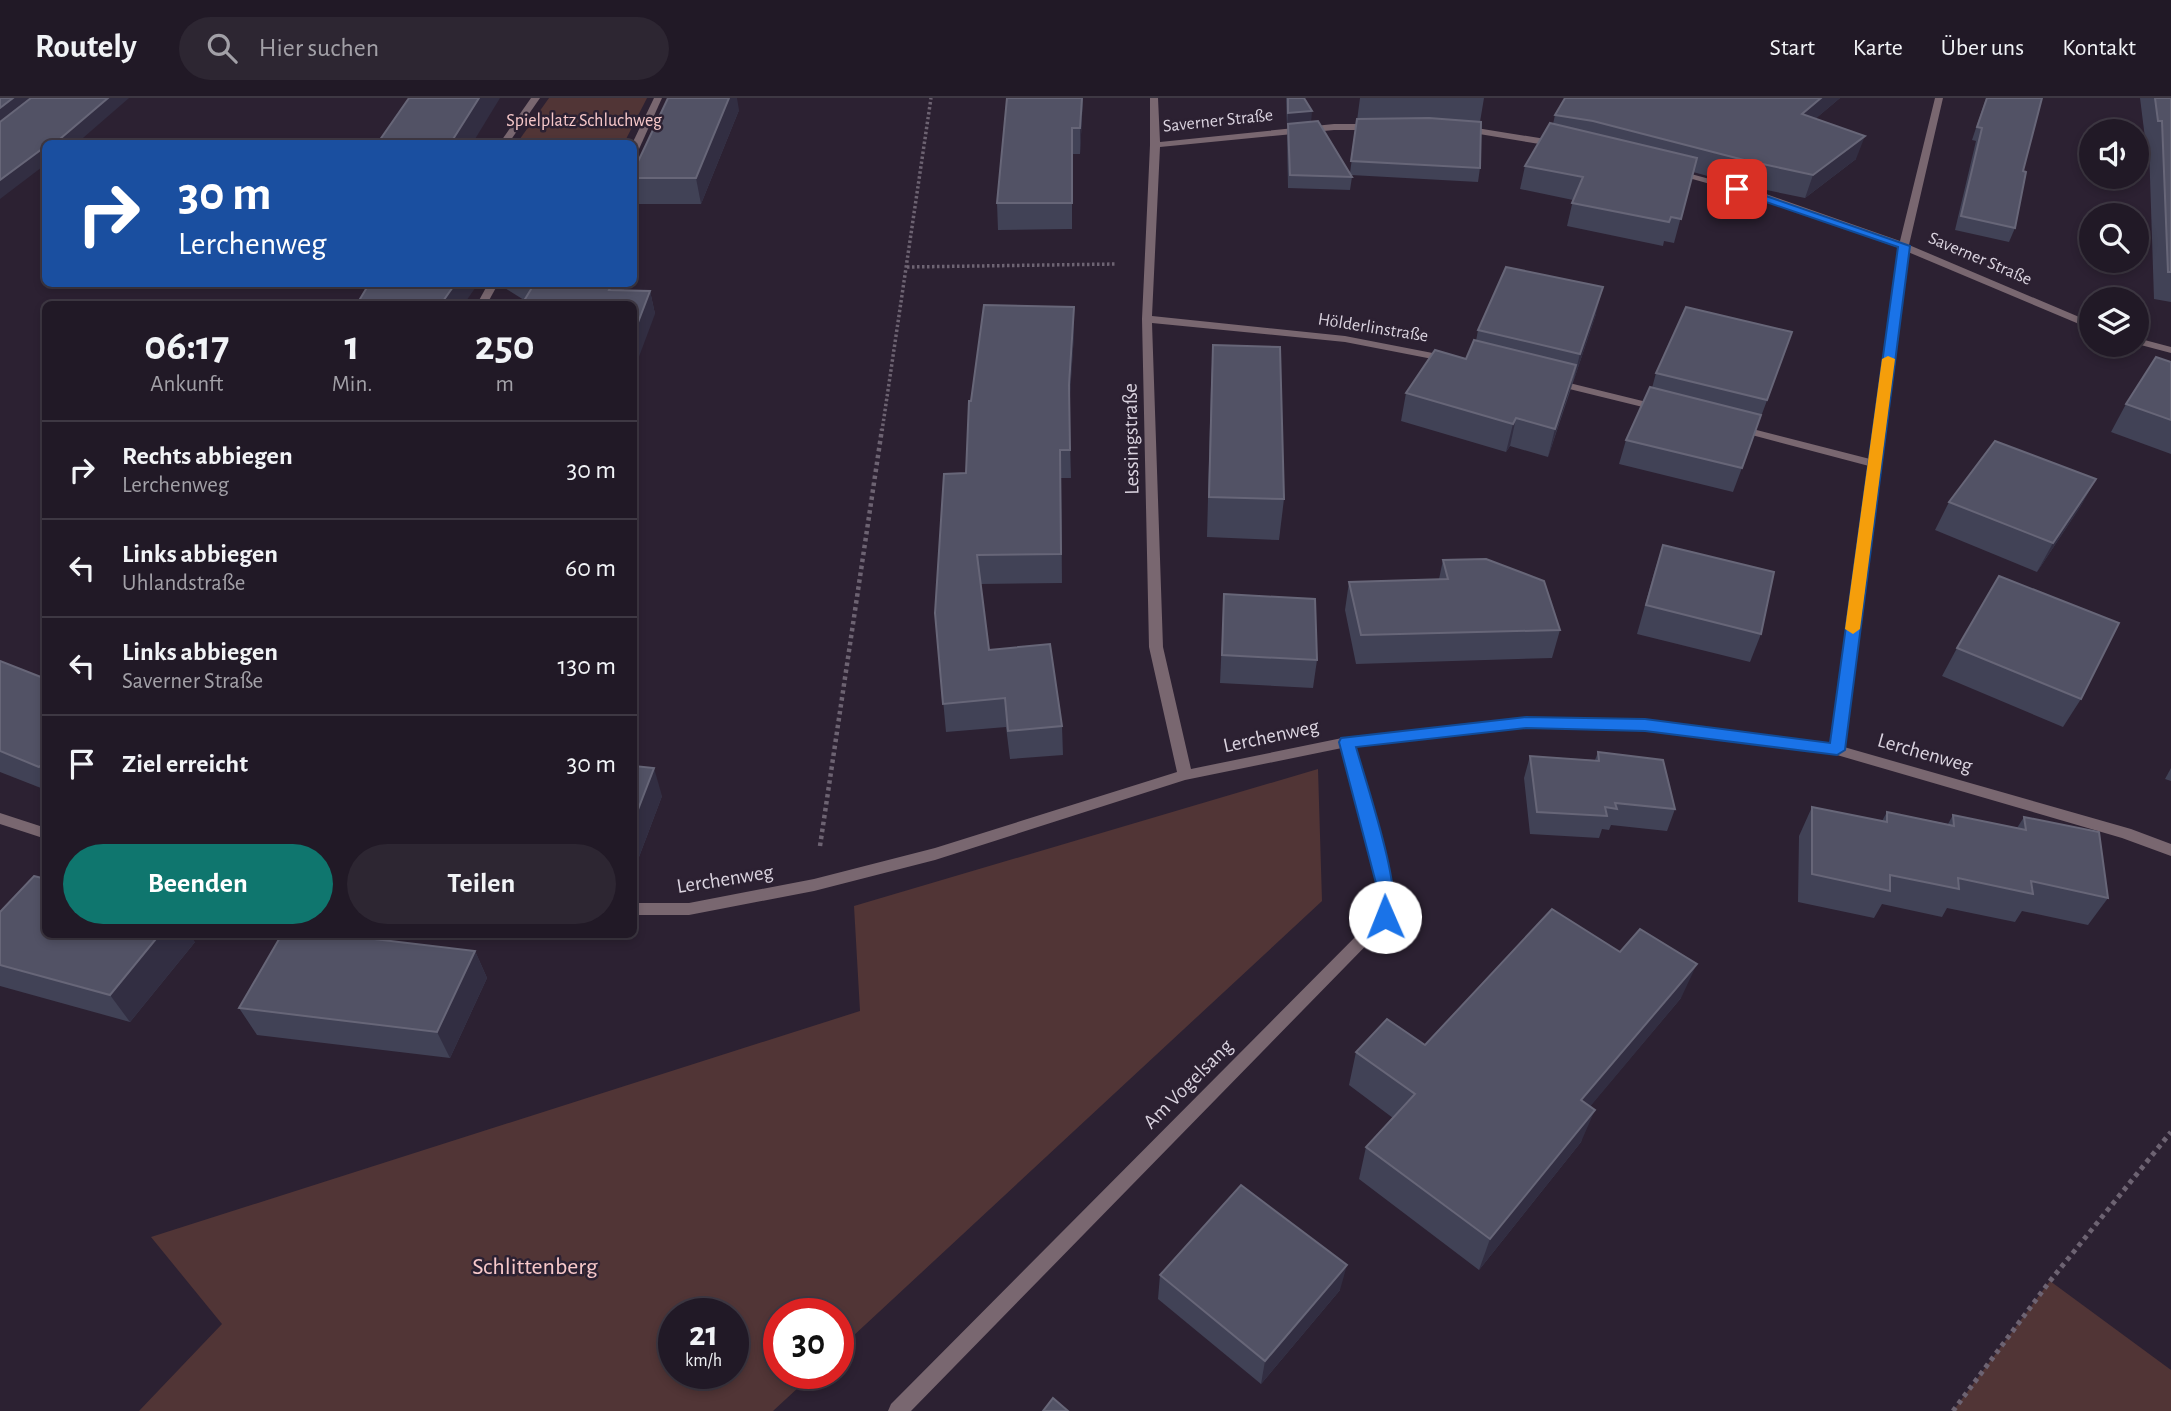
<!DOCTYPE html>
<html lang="de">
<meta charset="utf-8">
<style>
:root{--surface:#211926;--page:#2d2632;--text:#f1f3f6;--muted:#a2a0a7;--line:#3e3843;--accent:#0f766e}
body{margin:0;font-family:"Alegreya Sans",sans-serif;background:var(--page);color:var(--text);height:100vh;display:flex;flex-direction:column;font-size:26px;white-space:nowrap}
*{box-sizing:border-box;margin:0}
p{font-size:23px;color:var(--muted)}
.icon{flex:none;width:38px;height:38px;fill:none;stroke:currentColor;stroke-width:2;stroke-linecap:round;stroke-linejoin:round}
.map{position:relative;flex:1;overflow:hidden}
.side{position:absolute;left:42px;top:203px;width:595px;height:637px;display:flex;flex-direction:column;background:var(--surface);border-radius:10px;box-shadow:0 4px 10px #0003,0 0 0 2px var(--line)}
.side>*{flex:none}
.banner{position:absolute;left:42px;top:42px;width:595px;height:147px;border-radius:10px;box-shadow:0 4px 10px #0003,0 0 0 2px var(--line);background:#1a4fa0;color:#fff;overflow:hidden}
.fabs{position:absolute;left:2079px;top:21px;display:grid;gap:14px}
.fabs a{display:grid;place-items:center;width:70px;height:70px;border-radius:50%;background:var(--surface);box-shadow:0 4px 10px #0003,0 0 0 2px var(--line);font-size:35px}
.speed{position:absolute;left:658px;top:1200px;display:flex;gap:14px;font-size:35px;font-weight:700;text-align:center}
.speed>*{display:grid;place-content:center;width:91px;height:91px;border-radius:50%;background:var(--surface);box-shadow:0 4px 10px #0003,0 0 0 2px var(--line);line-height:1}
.speed small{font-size:18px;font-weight:400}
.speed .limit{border:10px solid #d22;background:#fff;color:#111}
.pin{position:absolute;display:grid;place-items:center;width:60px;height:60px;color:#fff;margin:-30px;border-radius:14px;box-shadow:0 4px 10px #0006}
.me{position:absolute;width:77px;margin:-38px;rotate:359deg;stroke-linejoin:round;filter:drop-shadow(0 0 5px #0008)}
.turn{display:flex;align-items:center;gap:24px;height:147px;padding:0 21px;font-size:32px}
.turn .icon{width:91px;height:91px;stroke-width:2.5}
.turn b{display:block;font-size:49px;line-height:60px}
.eta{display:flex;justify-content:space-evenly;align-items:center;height:119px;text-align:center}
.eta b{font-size:42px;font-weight:600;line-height:49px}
.primary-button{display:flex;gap:14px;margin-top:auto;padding:14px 21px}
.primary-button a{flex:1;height:80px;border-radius:42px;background:var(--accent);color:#fff;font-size:28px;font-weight:600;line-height:80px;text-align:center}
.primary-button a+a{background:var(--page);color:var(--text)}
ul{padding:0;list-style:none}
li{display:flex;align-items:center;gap:21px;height:98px;padding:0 21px;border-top:2px solid var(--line)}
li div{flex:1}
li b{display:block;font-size:26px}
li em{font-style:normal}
header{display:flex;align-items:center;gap:42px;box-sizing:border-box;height:98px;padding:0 35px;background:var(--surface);border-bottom:2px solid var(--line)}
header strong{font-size:33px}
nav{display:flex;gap:38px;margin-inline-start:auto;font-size:24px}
.search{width:490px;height:63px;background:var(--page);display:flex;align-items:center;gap:18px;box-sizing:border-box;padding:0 24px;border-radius:38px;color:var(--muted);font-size:26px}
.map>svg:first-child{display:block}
.green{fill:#513536;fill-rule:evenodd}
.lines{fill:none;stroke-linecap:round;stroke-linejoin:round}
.path-far2{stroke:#6d6372;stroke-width:3.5;stroke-dasharray:2.5 2.5;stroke-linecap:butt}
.path-far1{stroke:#6d6372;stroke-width:4.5;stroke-dasharray:3.5 3.5;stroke-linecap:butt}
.path{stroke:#6d6372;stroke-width:5;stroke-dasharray:4.5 4.5;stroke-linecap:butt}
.minor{fill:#796770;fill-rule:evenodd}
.wall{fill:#414256}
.shaded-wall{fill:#322e42}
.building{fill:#525265;stroke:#676678;stroke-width:2}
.route{fill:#1a73e8;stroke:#114b97;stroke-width:2}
.slow{fill:#f59e0b}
.labels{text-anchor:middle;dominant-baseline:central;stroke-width:5;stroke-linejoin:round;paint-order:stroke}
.far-park-label{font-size:18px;fill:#f8c9ca;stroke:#2c2132}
.far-street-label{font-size:18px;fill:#dad3df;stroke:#2c2132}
.street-label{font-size:21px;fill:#dad3df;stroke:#2c2132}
.near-park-label{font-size:24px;fill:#f8c9ca;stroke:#2c2132}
</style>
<header>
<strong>Routely</strong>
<div class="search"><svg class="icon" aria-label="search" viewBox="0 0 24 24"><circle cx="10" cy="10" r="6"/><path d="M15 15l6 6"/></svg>Hier suchen</div>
<nav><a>Start</a><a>Karte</a><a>Über uns</a><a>Kontakt</a></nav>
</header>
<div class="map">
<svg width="2171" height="1313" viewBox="0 0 2171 1313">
<rect width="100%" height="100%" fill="#2c2132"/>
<g class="green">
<polygon points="549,0 647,0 624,45 517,45"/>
<path d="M 1318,671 L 1322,803 L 838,1252 L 838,1216 L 779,1216 L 779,1276 L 813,1276 L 773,1313 L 139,1313 L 222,1226 L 151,1139 L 860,913 L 854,808 ZM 674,1216 L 733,1216 L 733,1276 L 674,1276 Z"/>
<polygon points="2050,1183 2171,1272 2171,1313 1953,1313"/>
</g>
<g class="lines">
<g class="path-far2">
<polyline points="907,169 1116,166"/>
<polyline points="882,333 931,0"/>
</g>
<polyline class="path-far1" points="820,748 882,331"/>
<polyline class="path" points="1953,1313 2050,1183 2171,1034"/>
<g class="minor">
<polygon points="531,0 540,0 508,46 499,46"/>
<polygon points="654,0 662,0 639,51 634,54 632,46"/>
<polygon points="1150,0 1158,0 1160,44 1334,26 1374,26 1379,29 1374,32 1334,32 1160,49 1152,218 1345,238 1448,258 1453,261 1448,264 1345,244 1152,225 1163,549 1191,671 1347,639 1526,620 1645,622 1831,646 1869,368 1733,332 1731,330 1737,327 1870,361 1899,150 1760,100 1671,75 1676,72 1766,96 1900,143 1935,0 1943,0 1909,147 2091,224 2091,231 1908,154 1844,649 2131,731 2171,746 2171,758 2122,740 1837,657 1645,632 1526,630 1355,648 1394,789 1393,819 1390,823 911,1313 888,1313 891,1306 1377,817 1378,789 1342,650 1185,682 935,762 814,793 689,817 634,817 634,805 689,805 814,781 935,750 1177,674 1149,549 1142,221 1150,47"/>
<polygon points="1464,28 1558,43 1563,46 1558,49 1461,33 1459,31"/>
<polygon points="488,186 498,186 487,206 477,206"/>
<polygon points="2137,240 2171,249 2171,255 2137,246"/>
<polygon points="1553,281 1663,308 1665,310 1659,313 1549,286 1549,282"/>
<polygon points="0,715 46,730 46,741 0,726"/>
</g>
</g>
<g class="wall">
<polygon points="1007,0 1083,0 1080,56 1072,56 1072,131 998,132 997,105"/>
<polygon points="1286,0 1304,0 1311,24 1350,75 1360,0 1484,0 1480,24 1480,70 1478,84 1351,77 1352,79 1350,92 1288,90 1287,39 1288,28 1287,28"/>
<polygon points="1565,0 1840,0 1815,21 1856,61 1805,100 1737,86 1693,74 1674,145 1664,143 1663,148 1567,128 1573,102 1520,91 1525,68 1553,26 1555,17"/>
<polygon points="1986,0 2042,0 2023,73 2015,130 2009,144 1955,132 1976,43 1972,42"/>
<polygon points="2140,0 2171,0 2171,204 2154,201 2149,49 2146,48"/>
<polygon points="739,12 701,106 635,106 634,97 634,72"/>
<polygon points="500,186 622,186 624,192 650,193 655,216 524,202 500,187"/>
<polygon points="1596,216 1548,359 1510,348 1506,354 1401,323 1406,295 1466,261 1476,243 1478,232"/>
<polygon points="1074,236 1069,310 1071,380 1061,380 1062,485 980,486 989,552 1062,628 1063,657 1010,661 1006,629 946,634 935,515 966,375 971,303"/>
<polygon points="1213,247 1284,401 1279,442 1207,439 1211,286"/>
<polygon points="1782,262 1733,394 1619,366 1626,342 1652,290 1656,275"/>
<polygon points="2171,264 2171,356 2111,334 2126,306"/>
<polygon points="2096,381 2080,409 2037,474 1935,432 1949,404"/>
<polygon points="1663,447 1761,536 1750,564 1637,536 1654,475"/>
<polygon points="1443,462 1560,532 1552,560 1356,566 1345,512 1349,484 1439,481"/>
<polygon points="1224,496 1317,562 1313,590 1220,585"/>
<polygon points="1957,550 2081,601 2063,629 1942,578"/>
<polygon points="0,563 46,581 46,692 0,674"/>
<polygon points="1598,654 1675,711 1667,733 1611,727 1609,732 1602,731 1599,740 1530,736 1524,680 1530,658 1595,662"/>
<polygon points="634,668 662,698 639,759 634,758"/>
<polygon points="2171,670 2171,683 2165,681"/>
<polygon points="1812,709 1882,723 1887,714 1948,726 1953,717 2017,730 2024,719 2108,800 2088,827 2022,813 2015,824 1947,810 1942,819 1882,806 1874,820 1798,804 1799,738"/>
<polygon points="0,814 195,844 130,924 0,888"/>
<polygon points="475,853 487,880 450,960 257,937 239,910"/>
<polygon points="1681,900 1590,1008 1581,1044 1479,1172 1359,1081 1366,1049 1393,1020 1349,987 1356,954 1425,947"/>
<polygon points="1160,1177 1340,1192 1261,1286 1158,1201"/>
</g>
<g class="shaded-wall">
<polygon points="13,0 36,0 0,29 0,10"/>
<polygon points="108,0 129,0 76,46 54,46"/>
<polygon points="479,0 500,0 472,46 450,46"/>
<polygon points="729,0 737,0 739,12 701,106 696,80"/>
<polygon points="1082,0 1083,0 1080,56 1080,30"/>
<polygon points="1821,0 1840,0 1794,39 1802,16"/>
<polygon points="1312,13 1311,26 1287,28 1288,15"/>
<polygon points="1865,38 1856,61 1805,100 1813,77"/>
<polygon points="46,48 46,66 0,101 0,82"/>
<polygon points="455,186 478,186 464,206 441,206"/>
<polygon points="612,186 622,186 624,192 609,192"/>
<polygon points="1603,189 1596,216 1573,284 1580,256"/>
<polygon points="650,193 655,216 634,272 634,235"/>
<polygon points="1074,209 1074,236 1069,315 1069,287"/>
<polygon points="1576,267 1569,294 1548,359 1555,331"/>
<polygon points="1516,320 1510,348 1506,354 1513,326"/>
<polygon points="2096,381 2080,409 2037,474 2053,445"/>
<polygon points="46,663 46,679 39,669"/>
<polygon points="654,670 662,698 639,759 634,741 634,722"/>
<polygon points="160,836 190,836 195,844 130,924 110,897"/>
<polygon points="475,853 487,880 450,960 437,934"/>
<polygon points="1697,866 1681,900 1568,1035 1581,1002"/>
<polygon points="1595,1012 1581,1044 1479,1172 1490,1141"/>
<polygon points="1347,1167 1340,1192 1261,1286 1265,1263"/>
</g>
<g class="building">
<polygon points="0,0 13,0 0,10"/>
<polygon points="31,0 108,0 54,46 46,46 46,48 0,82 0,24"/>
<polygon points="409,0 479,0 450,46 377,46"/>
<polygon points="668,0 729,0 696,80 634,80 634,72"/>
<polygon points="1007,0 1082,0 1080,30 1072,30 1072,105 997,105"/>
<polygon points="1288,0 1304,0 1312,13 1288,15"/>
<polygon points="1565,0 1821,0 1802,16 1865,38 1813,77 1744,62 1593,23 1555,17"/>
<polygon points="1987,0 2042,0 2023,73 2026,74 2015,130 1961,118 1982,30 1977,29"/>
<polygon points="2155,0 2171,0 2171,174 2168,174 2162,23 2158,23"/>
<polygon points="1429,20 1481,24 1480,70 1351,63 1357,21"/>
<polygon points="1318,23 1352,79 1290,77 1288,26"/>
<polygon points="1550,25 1697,60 1681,121 1671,119 1669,124 1572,105 1583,79 1525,68"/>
<polygon points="1506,169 1603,189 1580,256 1478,232"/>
<polygon points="369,186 455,186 441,206 357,206"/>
<polygon points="529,186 612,186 609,192 650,193 634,235 634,206 522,206 533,188"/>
<polygon points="984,207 1074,209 1069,287 1070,352 1060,352 1061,456 977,457 989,552 1050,546 1062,628 1008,633 1005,600 943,606 935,515 944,376 966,375 969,303 971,303"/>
<polygon points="1686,209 1792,234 1767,302 1656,275"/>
<polygon points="1474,242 1576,267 1555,331 1516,320 1513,326 1406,295 1435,252 1466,261"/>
<polygon points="1213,247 1280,249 1284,401 1209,399"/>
<polygon points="2156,259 2171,264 2171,322 2126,306"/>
<polygon points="1650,289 1761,317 1742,370 1626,342"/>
<polygon points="1995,343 2096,381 2053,445 1949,404"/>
<polygon points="1663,447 1774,474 1761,536 1646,507"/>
<polygon points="1486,461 1544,483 1560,532 1361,537 1349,484 1448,481 1443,462"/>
<polygon points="1999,478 2119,525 2081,601 1957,550"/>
<polygon points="1224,496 1315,501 1317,562 1222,557"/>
<polygon points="0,563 46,581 46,663 39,669 0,653"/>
<polygon points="1598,654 1663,662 1675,711 1615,705 1617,711 1605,709 1607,718 1537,714 1530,658 1599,663"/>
<polygon points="634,668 654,670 634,722"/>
<polygon points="1812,709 1887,724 1887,714 1954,728 1953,717 2026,732 2024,719 2099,734 2108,800 2031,783 2033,796 1958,780 1959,791 1890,777 1890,793 1812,776"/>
<polygon points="34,778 46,781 46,836 160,836 110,897 0,867 0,814"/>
<polygon points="1552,811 1620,854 1640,831 1697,866 1581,1002 1595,1012 1490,1141 1366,1049 1415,996 1356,954 1387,921 1425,947"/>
<polygon points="282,836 332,836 475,853 437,934 239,910"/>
<polygon points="1241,1087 1347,1167 1265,1263 1160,1177"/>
<polygon points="1053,1300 1068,1313 1043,1313"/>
</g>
<path class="route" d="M 1737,88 L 1910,148 L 1845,652 L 1837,657 L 1645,633 L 1526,630 L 1356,649 C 1365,682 1405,797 1391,824 L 1379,824 L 1376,819 L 1377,789 L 1339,644 L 1341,640 L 1526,619 L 1645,621 L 1830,645 L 1898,149 L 1734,93 L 1734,89 Z"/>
<polygon class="slow" points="1888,258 1895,261 1860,531 1853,536 1845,531 1882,261"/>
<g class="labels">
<g class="far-park-label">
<text x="584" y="23">Spielplatz Schluchweg</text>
</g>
<g class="far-street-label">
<text transform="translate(1218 23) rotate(-6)">Saverner Straße</text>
<text transform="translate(1980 161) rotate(23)">Saverner Straße</text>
<text transform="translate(1373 230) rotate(9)">Hölderlinstraße</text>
</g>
<g class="street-label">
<text transform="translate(1131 341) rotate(-91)">Lessingstraße</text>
<text transform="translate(1271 638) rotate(-12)">Lerchenweg</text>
<text transform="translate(1925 655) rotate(16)">Lerchenweg</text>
<text transform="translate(725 781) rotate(-9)">Lerchenweg</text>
<text transform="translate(1188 986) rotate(-45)">Am Vogelsang</text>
</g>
<g class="near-park-label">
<text x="535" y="1169">Schlittenberg</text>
</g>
</g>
</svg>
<div class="fabs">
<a><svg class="icon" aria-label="sound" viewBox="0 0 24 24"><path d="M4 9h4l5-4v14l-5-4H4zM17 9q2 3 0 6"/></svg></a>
<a><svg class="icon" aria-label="search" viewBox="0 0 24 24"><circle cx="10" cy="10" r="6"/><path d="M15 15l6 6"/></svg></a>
<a><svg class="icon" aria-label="layers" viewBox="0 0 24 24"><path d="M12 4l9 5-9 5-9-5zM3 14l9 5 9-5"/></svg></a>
</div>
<div class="speed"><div>21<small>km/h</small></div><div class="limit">30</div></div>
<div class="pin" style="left:1737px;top:91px;background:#d93025"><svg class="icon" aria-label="arrive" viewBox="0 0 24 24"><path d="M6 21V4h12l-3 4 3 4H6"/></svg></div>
<svg class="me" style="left:1385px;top:819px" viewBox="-20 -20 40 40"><circle r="19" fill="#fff"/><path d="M0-13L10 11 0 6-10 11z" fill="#1a73e8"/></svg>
<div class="banner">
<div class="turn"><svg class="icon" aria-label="right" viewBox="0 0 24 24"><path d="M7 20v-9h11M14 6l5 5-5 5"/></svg><div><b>30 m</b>Lerchenweg</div></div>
</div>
<section class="side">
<div class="eta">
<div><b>06:17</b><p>Ankunft</p></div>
<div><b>1</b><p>Min.</p></div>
<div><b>250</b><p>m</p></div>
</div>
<ul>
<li><svg class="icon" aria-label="right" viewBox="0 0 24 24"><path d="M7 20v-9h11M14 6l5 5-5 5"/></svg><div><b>Rechts abbiegen</b><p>Lerchenweg</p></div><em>30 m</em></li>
<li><svg class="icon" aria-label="left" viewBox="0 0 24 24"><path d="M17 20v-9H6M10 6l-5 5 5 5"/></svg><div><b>Links abbiegen</b><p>Uhlandstraße</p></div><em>60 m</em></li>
<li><svg class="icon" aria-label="left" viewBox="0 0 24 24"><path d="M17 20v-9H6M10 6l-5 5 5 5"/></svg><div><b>Links abbiegen</b><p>Saverner Straße</p></div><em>130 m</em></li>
<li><svg class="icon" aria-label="arrive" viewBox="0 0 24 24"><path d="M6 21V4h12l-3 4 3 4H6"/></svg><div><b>Ziel erreicht</b></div><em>30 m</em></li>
</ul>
<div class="primary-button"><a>Beenden</a><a>Teilen</a></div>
</section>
</div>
